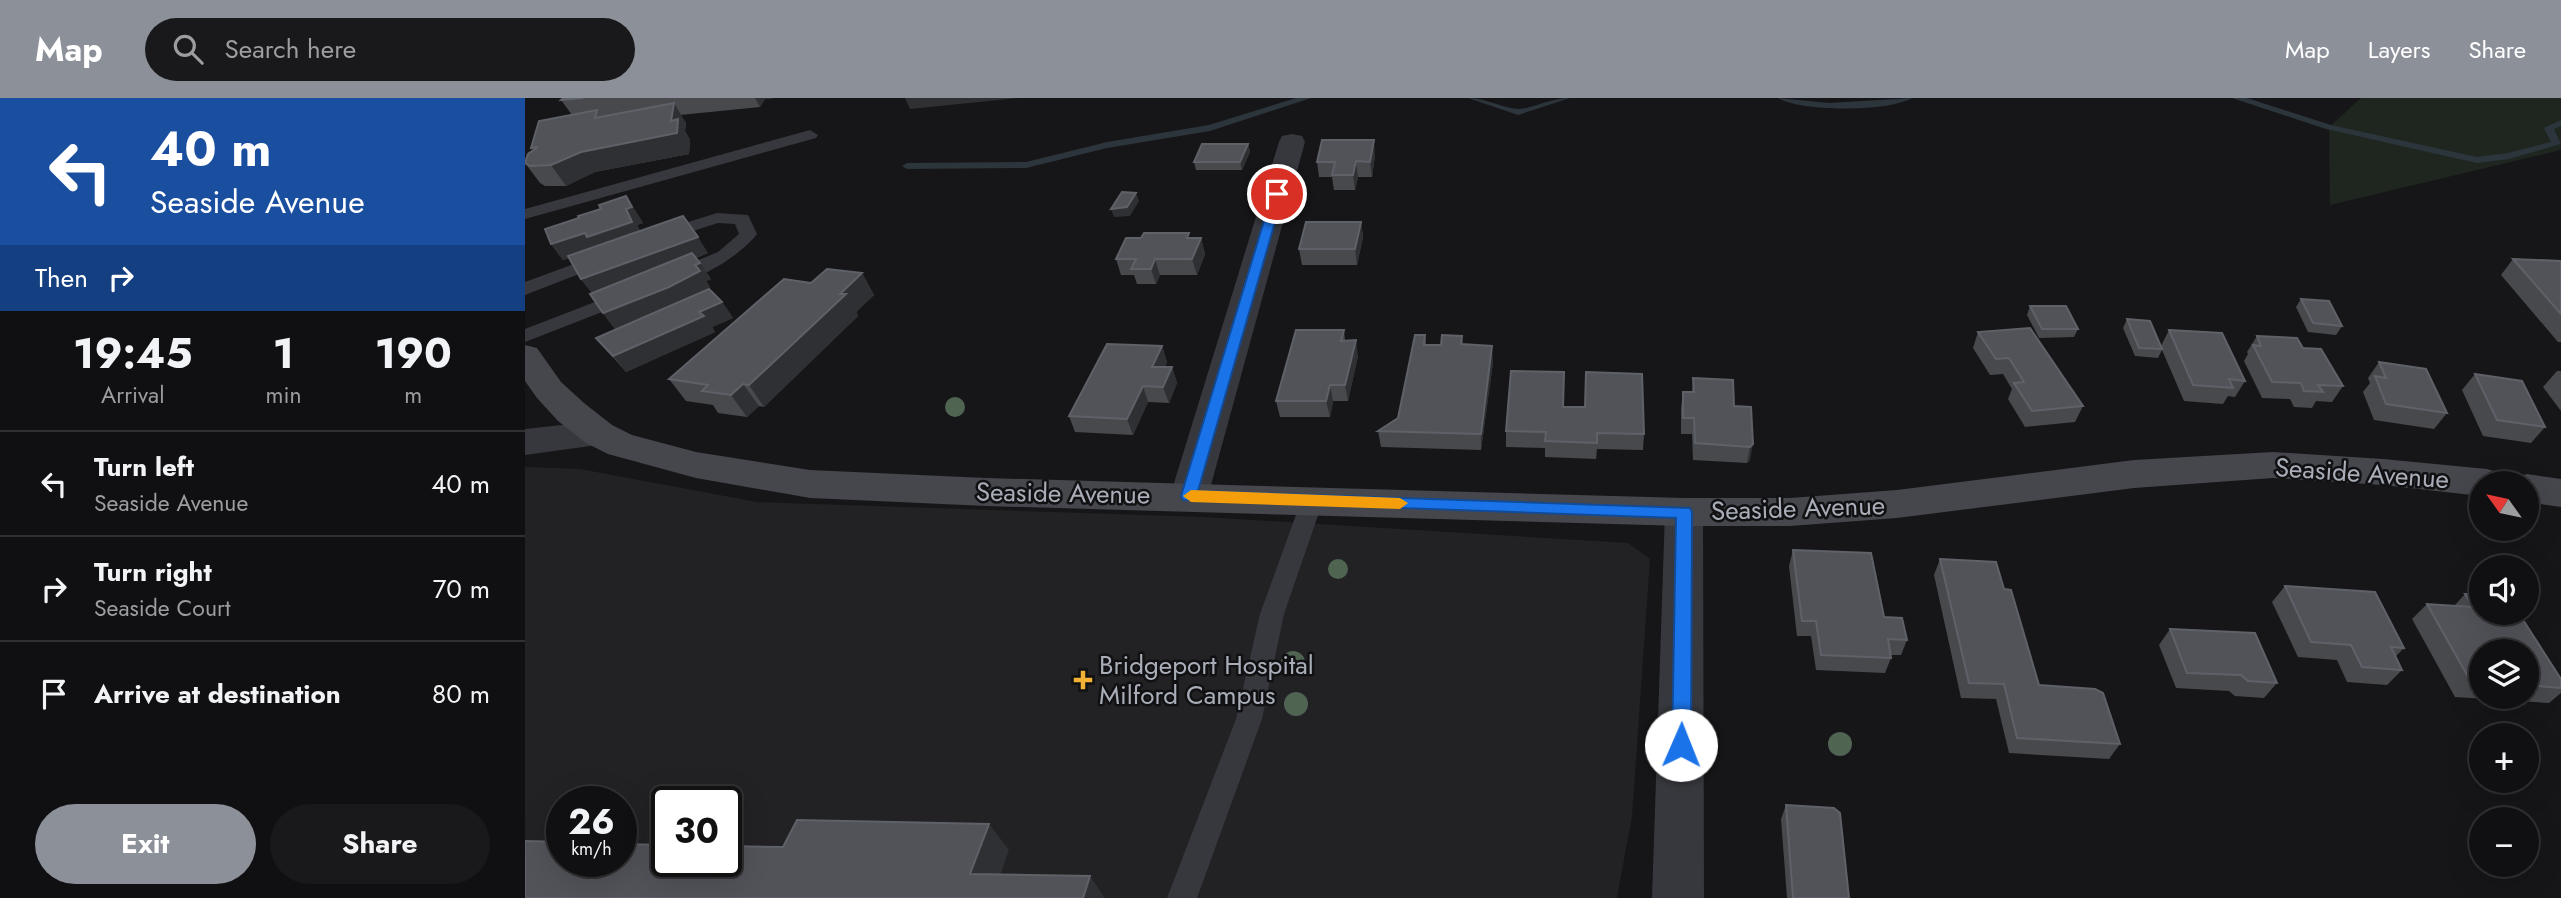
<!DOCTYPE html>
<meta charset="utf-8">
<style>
:root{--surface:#101012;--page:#19191b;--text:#f1f3f6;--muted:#9c9d9f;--line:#303032;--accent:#8c9099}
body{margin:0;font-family:Jost,sans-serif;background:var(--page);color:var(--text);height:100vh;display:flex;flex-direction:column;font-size:26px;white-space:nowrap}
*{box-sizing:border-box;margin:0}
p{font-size:23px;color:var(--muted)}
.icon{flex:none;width:38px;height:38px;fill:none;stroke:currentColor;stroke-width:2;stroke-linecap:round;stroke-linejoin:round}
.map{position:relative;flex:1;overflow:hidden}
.sheet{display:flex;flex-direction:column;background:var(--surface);width:525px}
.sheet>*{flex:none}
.banner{background:#1a4fa0;color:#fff;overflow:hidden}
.needle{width:46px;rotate:303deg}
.fabs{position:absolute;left:1944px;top:373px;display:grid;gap:14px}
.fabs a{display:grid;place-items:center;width:70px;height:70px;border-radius:50%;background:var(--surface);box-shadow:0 7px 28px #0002,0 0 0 2px var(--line);font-size:35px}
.speed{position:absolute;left:21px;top:688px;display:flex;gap:14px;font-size:35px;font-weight:700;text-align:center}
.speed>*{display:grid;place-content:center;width:91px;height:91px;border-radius:50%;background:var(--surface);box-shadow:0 7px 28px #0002,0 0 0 2px var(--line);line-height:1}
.speed small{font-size:18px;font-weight:400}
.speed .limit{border:4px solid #111;border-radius:10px;background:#fff;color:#111}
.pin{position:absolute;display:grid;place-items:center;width:60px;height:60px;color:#fff;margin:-30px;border:4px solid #fff;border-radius:50%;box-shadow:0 2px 7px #0007}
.me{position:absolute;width:77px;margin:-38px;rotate:1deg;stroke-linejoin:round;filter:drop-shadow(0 0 5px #0008)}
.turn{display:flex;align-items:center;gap:24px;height:147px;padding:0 35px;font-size:32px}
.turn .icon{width:91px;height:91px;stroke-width:2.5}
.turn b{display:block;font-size:49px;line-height:60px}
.then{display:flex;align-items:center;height:66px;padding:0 35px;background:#0003;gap:14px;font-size:26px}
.eta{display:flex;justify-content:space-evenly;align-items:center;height:119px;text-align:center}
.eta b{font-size:42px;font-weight:700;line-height:49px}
.primary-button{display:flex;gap:14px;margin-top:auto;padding:14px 35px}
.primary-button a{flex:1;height:80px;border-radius:42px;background:var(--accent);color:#fff;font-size:28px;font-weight:700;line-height:80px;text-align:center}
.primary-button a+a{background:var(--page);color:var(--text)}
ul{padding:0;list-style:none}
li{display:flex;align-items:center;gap:21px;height:105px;padding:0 35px;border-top:2px solid var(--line)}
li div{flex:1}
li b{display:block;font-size:26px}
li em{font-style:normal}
header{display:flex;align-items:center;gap:42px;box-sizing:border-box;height:98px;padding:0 35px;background:var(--accent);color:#fff}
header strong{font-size:33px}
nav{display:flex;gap:38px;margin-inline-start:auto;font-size:24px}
.search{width:490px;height:63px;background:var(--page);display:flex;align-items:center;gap:18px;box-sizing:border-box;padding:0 24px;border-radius:38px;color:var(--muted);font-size:26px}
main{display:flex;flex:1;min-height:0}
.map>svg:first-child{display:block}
.built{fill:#222225;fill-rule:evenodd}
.green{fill:#1e261f}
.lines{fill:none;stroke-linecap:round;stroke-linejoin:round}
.stream{fill:#2c353c;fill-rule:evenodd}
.service{fill:#37383d;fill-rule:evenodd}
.minor{fill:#37383d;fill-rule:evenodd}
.secondary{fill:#45474d;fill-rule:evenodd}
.tree{fill:#506452}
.wall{fill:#47494d;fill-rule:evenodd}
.shaded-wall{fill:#2f3033}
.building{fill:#525359;stroke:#5f6168;stroke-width:2}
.route{fill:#1a73e8;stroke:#114b97;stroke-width:2}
.slow{fill:#f59e0b}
.poi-dot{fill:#f2b134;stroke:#111113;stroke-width:2.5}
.labels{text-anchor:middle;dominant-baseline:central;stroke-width:5;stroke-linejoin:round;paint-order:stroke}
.street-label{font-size:26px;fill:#a8adb8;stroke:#111113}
.poi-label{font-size:26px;fill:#a8adb8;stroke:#111113;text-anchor:start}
</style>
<header>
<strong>Map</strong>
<div class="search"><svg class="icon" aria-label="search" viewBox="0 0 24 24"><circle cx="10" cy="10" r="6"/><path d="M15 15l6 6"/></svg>Search here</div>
<nav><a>Map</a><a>Layers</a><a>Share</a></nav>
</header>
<main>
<section class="sheet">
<div class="banner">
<div class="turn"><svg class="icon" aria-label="left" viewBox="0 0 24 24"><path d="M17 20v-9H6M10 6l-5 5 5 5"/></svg><div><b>40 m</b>Seaside Avenue</div></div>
<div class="then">Then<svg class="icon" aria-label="right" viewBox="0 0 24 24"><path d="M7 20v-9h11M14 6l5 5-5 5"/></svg></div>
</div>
<div class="eta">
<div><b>19:45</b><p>Arrival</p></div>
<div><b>1</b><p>min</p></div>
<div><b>190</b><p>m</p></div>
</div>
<ul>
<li><svg class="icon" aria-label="left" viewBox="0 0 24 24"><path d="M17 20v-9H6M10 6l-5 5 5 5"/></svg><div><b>Turn left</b><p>Seaside Avenue</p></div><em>40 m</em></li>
<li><svg class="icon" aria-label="right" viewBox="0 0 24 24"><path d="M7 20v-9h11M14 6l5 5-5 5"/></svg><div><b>Turn right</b><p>Seaside Court</p></div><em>70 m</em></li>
<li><svg class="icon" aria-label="arrive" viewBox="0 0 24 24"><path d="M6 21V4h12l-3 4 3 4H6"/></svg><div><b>Arrive at destination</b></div><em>80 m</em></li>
</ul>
<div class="primary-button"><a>Exit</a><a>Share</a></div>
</section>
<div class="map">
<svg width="2036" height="800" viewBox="0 0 2036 800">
<rect width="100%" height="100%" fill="#161618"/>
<path class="built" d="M 0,369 L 55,371 L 232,404 L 678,419 L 1103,445 L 1125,461 L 1107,718 L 1092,800 L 0,800 ZM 37,704 L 96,704 L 96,763 L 37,763 ZM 142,704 L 201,704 L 201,763 L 142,763 Z"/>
<polygon class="green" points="1836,0 2036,0 2036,52 1805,107 1804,29"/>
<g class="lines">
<g class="stream">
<polygon points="771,0 786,0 685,33 582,50 501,70 382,71 377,68 382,65 501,64 582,44 684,27"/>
<path d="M 943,0 C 961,0 980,11 994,11 C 1010,10 1025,0 1045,0 L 993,17 Z"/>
<path d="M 1253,0 L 1304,5 L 1387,0 C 1364,14 1276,14 1253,0 Z"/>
<polygon points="1707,0 1722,0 1806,27 1952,59 1983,55 2026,44 2019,30 2036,22 2036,28 2029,31 2036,46 1984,61 1952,65 1801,31"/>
</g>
<g class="service">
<polygon points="285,32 293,37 291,40 0,121 0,111"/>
<path d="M 192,115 L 223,117 L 232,136 C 217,156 168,189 142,183 L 140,179 L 142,175 L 193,154 L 214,136 L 210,126 L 193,125 L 137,143 L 131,142 L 128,138 L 131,134 Z"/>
<polygon points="79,155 88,160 85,164 0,197 0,184"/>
<polygon points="101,192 110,198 108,202 0,244 0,231"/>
<polygon points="787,395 795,397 798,403 759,516 737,621 672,800 642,800 711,621 735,516 776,403 779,397"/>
</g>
<g class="minor">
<polygon points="767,36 777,38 780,44 683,398 678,408 664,412 650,408 645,398 754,44 757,38"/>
<polygon points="74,323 87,327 92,336 87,345 0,357 0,331"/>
<polygon points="1159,400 1173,404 1178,414 1179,800 1127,800 1140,414 1145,404"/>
</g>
<g class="secondary">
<polygon points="0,247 12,250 36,284 59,305 87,327 107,337 171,354 285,372 461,380 1159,400 1265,400 1372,392 1609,362 1748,354 1858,361 1962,371 1975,375 1981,385 1956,385 1956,398 1858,387 1748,380 1609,390 1372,420 1265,428 1159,428 461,408 285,400 171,380 83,356 61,345 33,323 12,300 0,283"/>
<polygon points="2002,376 2036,381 2036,409 2002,404 2002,385 1986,385 1989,380"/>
</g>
</g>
<g class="tree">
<circle cx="430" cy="309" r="10"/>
<circle cx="813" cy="471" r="10"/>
<circle cx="768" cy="565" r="12"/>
<circle cx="771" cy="606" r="12"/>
<circle cx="1315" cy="646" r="12"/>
</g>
<g class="wall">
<polygon points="38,0 249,0 240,1 235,9 155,17 161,25 160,33 165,42 164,56 70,74 41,88 20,88 15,85 0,65 8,52 6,50 47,17 36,2"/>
<polygon points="723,46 725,54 717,72 671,72 669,64"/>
<polygon points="850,57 847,79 833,79 830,92 809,92 807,79 794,79 792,64"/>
<polygon points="101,98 118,125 112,127 115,133 183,155 171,160 186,181 181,183 185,189 167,198 197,204 208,220 187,229 190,234 101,274 71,240 123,218 90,231 78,215 67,195 56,181 44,160 38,162 26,146 54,120"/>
<polygon points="836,124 838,139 832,167 777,167 774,151"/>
<polygon points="666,140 676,140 680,156 672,177 635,177 631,186 612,186 609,177 596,177 591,161"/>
<polygon points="1988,161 2036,163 2036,244 2033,244 1976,177"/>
<polygon points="337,175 349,197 331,214 333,218 239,309 234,308 222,319 193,315 188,307 161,303 144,281 286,185"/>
<polygon points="1776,201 1817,228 1811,237 1783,234 1771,209"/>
<polygon points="1505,208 1553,231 1549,239 1514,240 1502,217"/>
<polygon points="1602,221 1636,248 1644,232 1720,283 1710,299 1703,298 1698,306 1659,303 1637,252 1633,260 1610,258 1598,230"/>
<polygon points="819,232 820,242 833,258 823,303 808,303 805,319 755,319 751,303"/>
<polygon points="1453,234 1558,308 1550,324 1500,329 1483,301 1487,291 1478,276 1465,277 1448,250"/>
<polygon points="900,237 901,247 916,247 937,238 938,247 968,264 956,352 856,349 853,333 873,320"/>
<polygon points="1732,238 1778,250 1818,288 1807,304 1791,303 1787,310 1769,309 1765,301 1737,300 1719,263 1723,256 1722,254"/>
<polygon points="637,248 642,264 640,269 647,269 652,285 644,305 623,304 608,337 550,334 544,318"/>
<polygon points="1854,264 1922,315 1909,331 1849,322 1838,294 1845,285 1843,280"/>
<polygon points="2032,273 2036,273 2036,313 2018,289"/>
<polygon points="1950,276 2020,329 2006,345 1958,338 1937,292"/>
<polygon points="1168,280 1209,308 1226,309 1225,362 1222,365 1168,362 1167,336 1156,336 1156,310 1158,294 1167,294"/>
<polygon points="1038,309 1060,309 1119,336 1118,352 1072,351 1071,361 1020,359 1020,350 981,349 981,333"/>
<polygon points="1268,452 1359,519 1382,542 1376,557 1366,557 1366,560 1360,575 1291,572 1286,538 1272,538 1264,468"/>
<polygon points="1415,461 1479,491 1514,587 1595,646 1584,661 1484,655 1471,601 1436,600 1409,477"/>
<polygon points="1760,488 1879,550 1870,559 1877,572 1862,587 1822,584 1812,562 1773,559 1747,504"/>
<path d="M 1940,496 L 2036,581 L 2036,595 L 2024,605 L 1930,599 L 1887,521 L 1902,506 L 1929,508 ZM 1956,553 L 2002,553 L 2002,598 L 1956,598 Z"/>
<polygon points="1645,531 1752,585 1739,600 1710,598 1704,593 1651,590 1634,547"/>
<polygon points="1261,707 1324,800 1262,800 1256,721"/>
</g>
<g class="shaded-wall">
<polygon points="230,0 249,0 240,1 235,9"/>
<polygon points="380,0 493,0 385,11"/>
<polygon points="149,5 161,25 160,33 165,42 164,56 70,74 41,88 26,67 19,67 6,50 13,49 56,54 146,23"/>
<polygon points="849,42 850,57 847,79 845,64"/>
<polygon points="723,46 725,54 717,72 715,64"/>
<polygon points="831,63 833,79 830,92 828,77"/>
<polygon points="611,95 614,103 605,118 589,119 586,111"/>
<polygon points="101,98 118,125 112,127 118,140 71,151 38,162 26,146 60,135 101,111"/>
<polygon points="836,124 838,139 832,167 830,151"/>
<polygon points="173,139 183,155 68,197 56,181"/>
<polygon points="676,140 680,156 672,177 667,161"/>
<polygon points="630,161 635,177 631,186 626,171"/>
<polygon points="175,165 186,181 181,183 185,189 155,205 90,231 78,215"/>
<polygon points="337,175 349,197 331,214 333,218 239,309 224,287"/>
<polygon points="197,204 208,220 187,229 190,234 101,274 88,258 174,214"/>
<polygon points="831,242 833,258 823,303 820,287"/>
<polygon points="637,248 642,264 633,285 627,269"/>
<polygon points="967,248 968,264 956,352 956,336"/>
<polygon points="647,269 652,285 644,305 638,289"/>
<polygon points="218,286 234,308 222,319 206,297"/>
<polygon points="805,287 808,303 805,319 801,303"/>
<polygon points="618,288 623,304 608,337 602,321"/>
<polygon points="1228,346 1225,362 1222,365 1225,349"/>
<polygon points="464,726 484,752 467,800 445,776"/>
<polygon points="565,778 580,800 558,800"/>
</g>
<g class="building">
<polygon points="38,0 58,0 36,2"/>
<polygon points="149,5 146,23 153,21 152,35 56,54 26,67 5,68 0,65 3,56 13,49 6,50 14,23 72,12 70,20"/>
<polygon points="797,42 849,42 845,64 831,63 828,77 807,77 810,64 792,64"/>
<polygon points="677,46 723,46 715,64 669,64"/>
<polygon points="597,94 611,95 602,109 586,111"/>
<polygon points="101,98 107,109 101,111 107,124 62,139 60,135 26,146 20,131 54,120 53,118 76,111 74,107"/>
<polygon points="158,118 173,139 56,181 43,158"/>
<polygon points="781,124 836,124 830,151 774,151"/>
<polygon points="619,135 664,135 662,140 676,140 667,161 630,161 626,171 606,171 611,161 591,161 601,140 616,140"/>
<polygon points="167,155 175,165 170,167 175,173 144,189 78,215 65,196"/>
<polygon points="1988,161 2036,163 2036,216"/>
<polygon points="302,171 337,175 315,196 321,196 224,287 218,286 206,297 177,293 183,287 144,281 259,181 286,185"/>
<polygon points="184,191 197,204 174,214 179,218 88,258 71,240"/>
<polygon points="1776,201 1804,203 1817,228 1788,225"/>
<polygon points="1505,208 1541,208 1553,231 1517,231"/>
<polygon points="1602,221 1625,223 1637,251 1614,250"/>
<polygon points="1505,230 1558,308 1507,313 1489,285 1499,284 1484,260 1471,261 1453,234"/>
<polygon points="771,232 819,232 816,243 831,242 820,287 805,287 801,303 751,303"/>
<polygon points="1644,232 1697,235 1720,283 1704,281 1708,290 1668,287"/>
<polygon points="890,237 900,237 899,247 916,247 917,237 937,238 936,246 967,248 956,336 853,333 873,320"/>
<polygon points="1732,238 1772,240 1778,250 1796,251 1818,288 1793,287 1798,294 1779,293 1776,285 1747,284 1728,247 1736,248"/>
<polygon points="582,246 637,248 627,269 647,269 638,289 618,288 602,321 544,318"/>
<polygon points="1854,264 1901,271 1922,315 1861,306 1850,278 1861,280"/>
<polygon points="986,273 1039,274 1038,309 1060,309 1061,274 1117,276 1119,336 1072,335 1072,345 1020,343 1021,334 981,333"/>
<polygon points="1950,276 1997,283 2020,329 1972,322"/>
<polygon points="1168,280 1208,282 1209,308 1226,309 1228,346 1225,349 1170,345 1169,320 1158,320 1158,294 1169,294"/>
<polygon points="1268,452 1346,455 1359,519 1377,520 1382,542 1363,541 1366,560 1296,557 1291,523 1277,523"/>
<polygon points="1415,461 1471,464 1479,491 1486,492 1514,587 1570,591 1578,595 1595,646 1492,640 1479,586 1444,585"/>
<polygon points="1760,488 1850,494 1879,550 1866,549 1877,572 1837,569 1826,547 1786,544"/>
<polygon points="1940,496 1956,497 1956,514 1993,514 2036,581 2036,590 2002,587 2002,553 1956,553 1956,584 1946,584 1902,506 1948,509"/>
<polygon points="1645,531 1730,535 1752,585 1723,583 1716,577 1662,575"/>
<polygon points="1261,707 1309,710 1315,715 1324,800 1268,800"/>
<polygon points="272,722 464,726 445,776 565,778 558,800 0,800 0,743 37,744 37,763 96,763 96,746 142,747 142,763 201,763 201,748 258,749"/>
</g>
<polygon class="route" points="748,93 758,96 673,393 1165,410 1167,414 1166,647 1163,653 1156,655 1149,653 1147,647 1151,420 658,402 656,398"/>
<polygon class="slow" points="666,392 875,400 883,405 875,411 666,404 658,398"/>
<path class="poi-dot" d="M554.5 571.5h7v7h7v7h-7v7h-7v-7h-7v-7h7z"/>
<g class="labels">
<g class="street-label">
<text transform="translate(1837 375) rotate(4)">Seaside Avenue</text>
<text transform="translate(538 395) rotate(1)">Seaside Avenue</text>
<text transform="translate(1273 410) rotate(-2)">Seaside Avenue</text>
</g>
<g class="poi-label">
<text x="574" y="567">Bridgeport Hospital<tspan x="574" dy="30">Milford Campus</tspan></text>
</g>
</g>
</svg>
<div class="fabs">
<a><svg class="needle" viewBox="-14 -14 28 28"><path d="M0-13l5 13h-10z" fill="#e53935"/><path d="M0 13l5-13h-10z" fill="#9c9d9f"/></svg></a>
<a><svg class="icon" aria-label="sound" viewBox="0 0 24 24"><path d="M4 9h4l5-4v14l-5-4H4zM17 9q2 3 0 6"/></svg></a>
<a><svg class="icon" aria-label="layers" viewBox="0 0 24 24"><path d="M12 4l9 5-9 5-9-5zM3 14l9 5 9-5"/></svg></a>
<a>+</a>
<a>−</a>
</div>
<div class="speed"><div>26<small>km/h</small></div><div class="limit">30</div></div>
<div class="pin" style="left:752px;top:96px;background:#d93025"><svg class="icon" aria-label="arrive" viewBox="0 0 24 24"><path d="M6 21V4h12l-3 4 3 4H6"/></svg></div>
<svg class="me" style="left:1156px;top:647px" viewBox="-20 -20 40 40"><circle r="19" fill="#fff"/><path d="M0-13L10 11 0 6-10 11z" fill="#1a73e8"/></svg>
</div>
</main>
